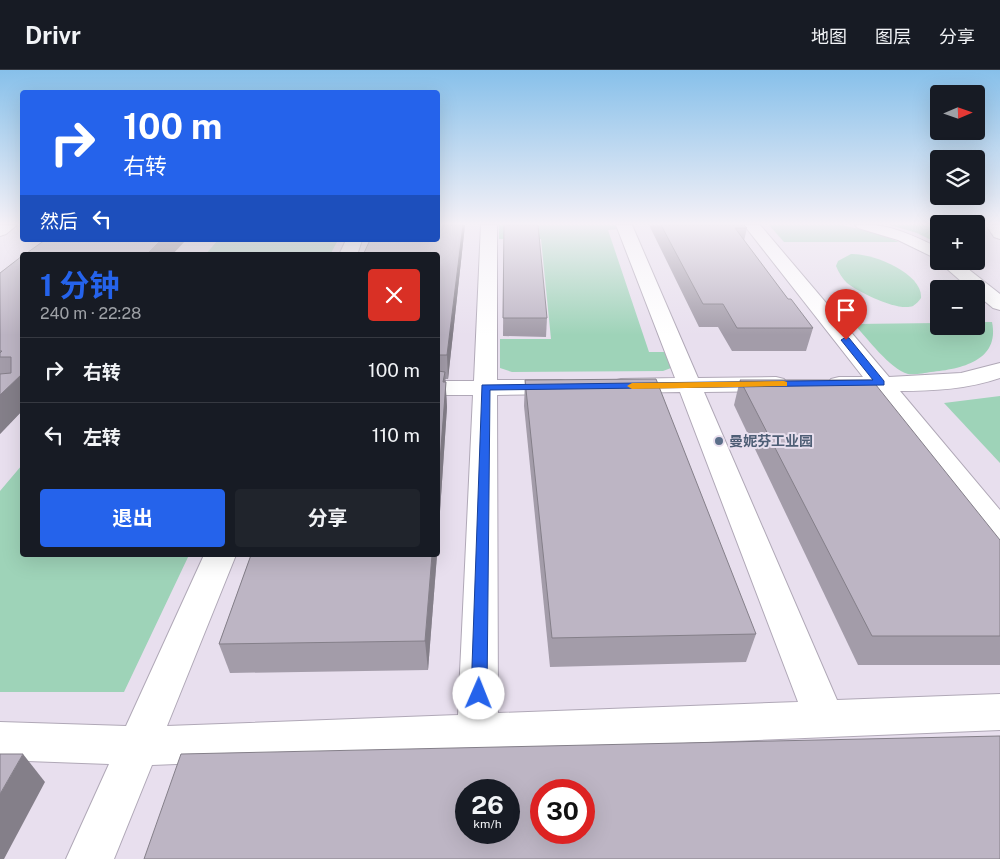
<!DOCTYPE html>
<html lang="zh">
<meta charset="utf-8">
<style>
:root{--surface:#171b24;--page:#20242c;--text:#f1f3f6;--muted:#9ea1a6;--line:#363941;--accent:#2563eb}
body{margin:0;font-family:"Public Sans","Noto Sans SC",sans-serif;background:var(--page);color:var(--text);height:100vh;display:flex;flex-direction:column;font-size:19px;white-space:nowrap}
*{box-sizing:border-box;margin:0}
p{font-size:16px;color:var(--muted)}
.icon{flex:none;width:28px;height:28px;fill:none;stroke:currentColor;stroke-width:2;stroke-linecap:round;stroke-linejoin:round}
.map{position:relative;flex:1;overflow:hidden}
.side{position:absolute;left:20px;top:182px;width:420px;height:305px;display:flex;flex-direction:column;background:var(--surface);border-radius:5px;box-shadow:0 5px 20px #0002}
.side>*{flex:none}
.guide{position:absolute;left:20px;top:20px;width:420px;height:152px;border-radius:5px;box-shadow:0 5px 20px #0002;background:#2563eb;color:#fff;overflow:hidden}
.needle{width:32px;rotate:88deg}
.buttons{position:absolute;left:930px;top:15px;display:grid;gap:10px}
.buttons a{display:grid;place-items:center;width:55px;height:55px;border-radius:5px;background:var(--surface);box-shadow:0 5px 20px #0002;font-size:25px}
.speed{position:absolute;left:455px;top:709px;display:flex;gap:10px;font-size:25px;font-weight:700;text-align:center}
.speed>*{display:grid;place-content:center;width:65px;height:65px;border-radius:50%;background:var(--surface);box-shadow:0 5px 20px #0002;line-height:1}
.speed small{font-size:12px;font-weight:400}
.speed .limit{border:8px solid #d22;background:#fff;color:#111}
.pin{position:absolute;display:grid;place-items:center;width:42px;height:42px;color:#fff;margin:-51px -21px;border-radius:50% 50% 50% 0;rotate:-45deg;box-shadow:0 0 5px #0007}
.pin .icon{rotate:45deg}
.me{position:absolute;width:55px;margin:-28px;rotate:1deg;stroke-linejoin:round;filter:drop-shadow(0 0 4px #0008)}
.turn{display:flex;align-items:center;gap:18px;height:105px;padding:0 20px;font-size:22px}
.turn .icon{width:65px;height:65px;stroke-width:2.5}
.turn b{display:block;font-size:35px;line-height:42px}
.then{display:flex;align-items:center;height:48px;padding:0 20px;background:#0003;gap:10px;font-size:19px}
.round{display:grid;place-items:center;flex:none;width:52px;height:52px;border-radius:5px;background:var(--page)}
.head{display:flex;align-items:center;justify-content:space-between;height:85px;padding:0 20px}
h1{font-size:30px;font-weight:700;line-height:38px;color:var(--accent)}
.primary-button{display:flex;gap:10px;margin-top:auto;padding:10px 20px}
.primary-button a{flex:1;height:58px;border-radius:5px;background:var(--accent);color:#fff;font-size:20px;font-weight:700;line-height:58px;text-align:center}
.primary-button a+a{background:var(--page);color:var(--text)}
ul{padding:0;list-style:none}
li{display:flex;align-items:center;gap:15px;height:65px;padding:0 20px;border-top:1px solid var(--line)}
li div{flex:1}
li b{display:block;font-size:19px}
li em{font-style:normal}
header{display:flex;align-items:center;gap:30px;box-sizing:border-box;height:70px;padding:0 25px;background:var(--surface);border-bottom:1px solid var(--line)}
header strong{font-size:24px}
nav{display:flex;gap:28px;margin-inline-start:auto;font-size:18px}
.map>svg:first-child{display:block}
.green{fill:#9ed3b8}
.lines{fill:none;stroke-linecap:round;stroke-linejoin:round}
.minor-casing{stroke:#b0a8b7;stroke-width:2}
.minor{fill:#fff;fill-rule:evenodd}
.wall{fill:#a39ca9}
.shaded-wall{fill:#847f89}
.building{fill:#bdb5c4;stroke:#847f89;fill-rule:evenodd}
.route{fill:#2563eb;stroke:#184099}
.slow{fill:#f59e0b}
.service-dot{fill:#5c6f8a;stroke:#e8dfee;stroke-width:2}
.labels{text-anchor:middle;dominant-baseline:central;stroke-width:4;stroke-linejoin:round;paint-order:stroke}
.service-label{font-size:14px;font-weight:bold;fill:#4e5e75;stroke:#e8dfee;text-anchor:start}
</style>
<header>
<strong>Drivr</strong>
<nav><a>地图</a><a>图层</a><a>分享</a></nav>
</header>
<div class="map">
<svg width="1000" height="789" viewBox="0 0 1000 789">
<rect width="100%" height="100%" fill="#e8dfee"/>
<g class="green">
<polygon points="499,155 618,155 620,159 608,160 649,282 665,282 671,298 663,301 512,302 500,298 500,269 551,269 541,169 499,169"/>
<polygon points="769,155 841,155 873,162 899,172 784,172"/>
<polygon points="890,155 939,155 939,174 917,163"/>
<polygon points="218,170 338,170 330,185 205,185"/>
<path d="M 851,184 C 872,183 923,203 921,228 C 919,231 916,234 913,236 C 898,242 858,222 847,213 C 842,208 839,203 836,196 L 838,191 Z"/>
<path d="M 976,252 L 992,252 C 1000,291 961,299 931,302 C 925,303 915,305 908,304 C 890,299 867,268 854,254 L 939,253 L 939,256 L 976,256 Z"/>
<polygon points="1000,326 1000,393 944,333"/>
<polygon points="22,395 22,485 189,485 124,622 0,622 0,421"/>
</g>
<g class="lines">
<defs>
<g id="minor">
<polygon points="0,155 17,155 6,164 0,166"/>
<polygon points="481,155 497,155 497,310 561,310 569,312 573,317 569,322 561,324 497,325 498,643 798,632 680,322 621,323 613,321 609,316 613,311 621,309 675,308 616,155 632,155 698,308 776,307 784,309 788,314 784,319 776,321 704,322 837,630 1000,624 1000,660 152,695 114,789 66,789 109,694 0,690 0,652 126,656 204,485 236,485 167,656 458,645 473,325 438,325 438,311 474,311"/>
<path d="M 744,155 L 760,155 L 889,307 L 961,303 L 1000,293 L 1000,308 C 968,319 934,321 900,321 L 1000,440 L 1000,471 L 989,467 L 874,321 L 839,321 L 831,319 L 827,314 L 831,309 L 839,307 L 863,307 Z"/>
<path d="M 855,155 C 886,152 912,165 939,178 L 939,190 L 898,170 L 858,158 Z"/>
<polygon points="986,155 1000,155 1000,169 994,167"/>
<polygon points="346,170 362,170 357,185 339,185"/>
<polygon points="938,191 958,191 1000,224 1000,240 993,238 976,224 976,219 970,219"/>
</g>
</defs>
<use href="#minor" class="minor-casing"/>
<use href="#minor" class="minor"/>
</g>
<g class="wall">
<polygon points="438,155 465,155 448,309 445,309 447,337 438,471"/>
<polygon points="504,155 547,248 546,267 503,266"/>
<polygon points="649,155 744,155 747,158 744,171 788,229 813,258 806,281 732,281 718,257 699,257"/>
<polygon points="22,186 22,341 0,364 0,203"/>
<polygon points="525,310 756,564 746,592 550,597 524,336"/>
<polygon points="740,310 1000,470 1000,595 858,595 734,335"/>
<polygon points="251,485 437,485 428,600 230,603 219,574"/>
</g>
<g class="shaded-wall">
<polygon points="463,155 465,155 448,309 447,285"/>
<polygon points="161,170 186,170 172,185 146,185"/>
<polygon points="445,302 447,337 438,471 438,417"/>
<polygon points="22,304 22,341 0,364 0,325"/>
<polygon points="432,485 437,485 428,600 425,571"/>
<polygon points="23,684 45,712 4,789 0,789 0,724"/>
</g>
<g class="building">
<polygon points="438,155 463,155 447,285 438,285 438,185 363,185 370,170 438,170"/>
<polygon points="504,155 538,155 547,248 503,248"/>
<polygon points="661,155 744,155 747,158 735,158 788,229 791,229 813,258 737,258 723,234 703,234"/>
<polygon points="45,170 161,170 146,185 24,185"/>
<polygon points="22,186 22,304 0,325 0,304 11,303 11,287 0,287 0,283 2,281 0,281 0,203"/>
<polygon points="438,301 445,302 443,312 446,312 438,417"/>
<polygon points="656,309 756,564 552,568 525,310"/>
<polygon points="740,310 872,310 1000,470 1000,566 872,566"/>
<polygon points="251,485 432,485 425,571 219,574"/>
<path d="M 1000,666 L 1000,789 L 144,789 L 181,684 ZM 466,720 L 509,720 L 509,762 L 466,762 ZM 541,720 L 584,720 L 584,762 L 541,762 Z"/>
<polygon points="0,684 23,684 0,724"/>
</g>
<linearGradient id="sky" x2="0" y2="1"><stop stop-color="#87c0ea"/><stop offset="0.58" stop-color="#f5f1f7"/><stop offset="1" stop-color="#f5f1f7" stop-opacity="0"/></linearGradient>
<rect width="1000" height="265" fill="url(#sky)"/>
<polygon class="route" points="846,267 849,268 884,311 884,315 490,320 487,624 485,629 479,632 473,629 471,624 482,315 873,310 841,270"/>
<polygon class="slow" points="784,311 787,312 787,316 632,319 627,316 632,313"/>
<circle class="service-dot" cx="719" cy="371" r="5"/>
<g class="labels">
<g class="service-label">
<text x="729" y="371">曼妮芬工业园</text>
</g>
</g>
</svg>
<div class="buttons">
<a><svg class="needle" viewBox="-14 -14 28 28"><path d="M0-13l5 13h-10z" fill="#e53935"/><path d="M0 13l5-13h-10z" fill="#9ea1a6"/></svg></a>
<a><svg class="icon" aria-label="layers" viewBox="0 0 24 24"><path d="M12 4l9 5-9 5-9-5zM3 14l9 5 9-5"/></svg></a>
<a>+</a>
<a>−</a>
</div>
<div class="speed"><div>26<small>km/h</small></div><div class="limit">30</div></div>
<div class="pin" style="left:846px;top:270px;background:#d93025"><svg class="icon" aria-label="arrive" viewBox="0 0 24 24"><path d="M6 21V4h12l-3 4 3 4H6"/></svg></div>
<svg class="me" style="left:479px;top:624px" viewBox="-20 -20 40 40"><circle r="19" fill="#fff"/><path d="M0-13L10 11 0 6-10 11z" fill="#2563eb"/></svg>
<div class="guide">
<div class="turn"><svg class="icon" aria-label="right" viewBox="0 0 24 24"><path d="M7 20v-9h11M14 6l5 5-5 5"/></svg><div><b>100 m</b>右转</div></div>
<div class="then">然后<svg class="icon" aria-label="left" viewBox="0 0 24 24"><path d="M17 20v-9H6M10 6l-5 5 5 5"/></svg></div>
</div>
<section class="side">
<div class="head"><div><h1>1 分钟</h1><p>240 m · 22:28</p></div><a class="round" style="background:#d93025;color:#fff"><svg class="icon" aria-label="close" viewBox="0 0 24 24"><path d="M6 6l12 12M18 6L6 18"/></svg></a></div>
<ul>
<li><svg class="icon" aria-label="right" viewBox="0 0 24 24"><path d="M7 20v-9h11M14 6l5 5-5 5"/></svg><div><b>右转</b></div><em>100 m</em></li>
<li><svg class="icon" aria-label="left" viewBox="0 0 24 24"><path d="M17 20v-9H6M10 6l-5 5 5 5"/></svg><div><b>左转</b></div><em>110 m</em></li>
</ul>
<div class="primary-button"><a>退出</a><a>分享</a></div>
</section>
</div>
